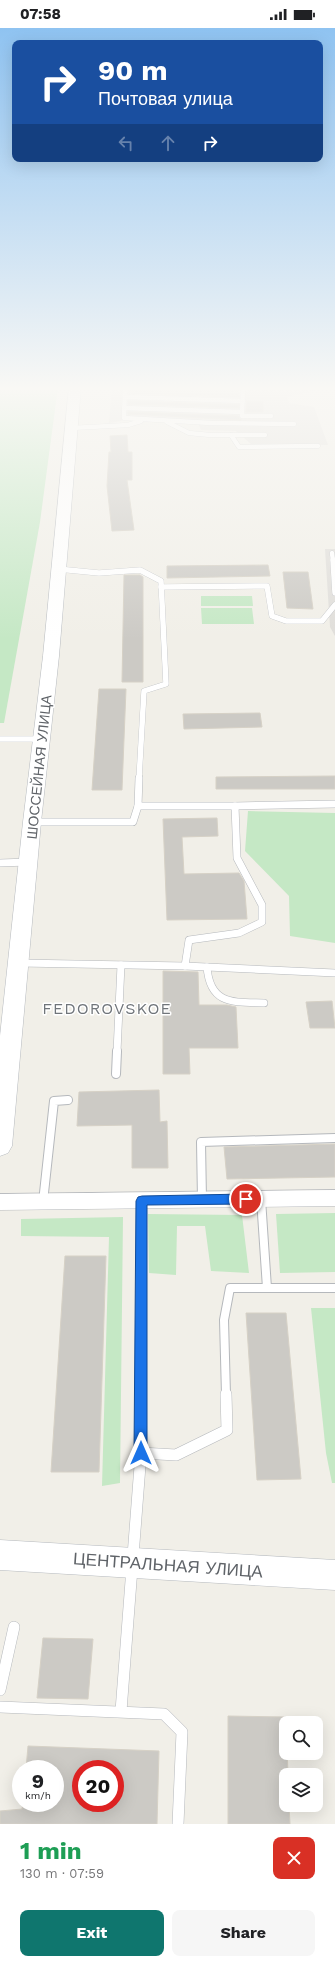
<!DOCTYPE html>
<meta charset="utf-8">
<style>
:root{--surface:#fff;--page:#f6f6f6;--text:#202124;--muted:#757577;--accent:#0f766e}
body{margin:0;font-family:"Work Sans",sans-serif;background:var(--page);color:var(--text);height:100vh;display:flex;flex-direction:column;font-size:15px;white-space:nowrap}
*{box-sizing:border-box;margin:0}
p{font-size:13px;color:var(--muted)}
.icon{flex:none;width:22px;height:22px;fill:none;stroke:currentColor;stroke-width:2;stroke-linecap:round;stroke-linejoin:round}
.map{position:relative;height:1796px;overflow:hidden}
.panel{display:flex;flex-direction:column;background:var(--surface);flex:1}
.panel>*{flex:none}
.top-card{position:absolute;left:12px;top:12px;width:311px;height:122px;border-radius:8px;box-shadow:0 4px 16px #0002;background:#1a4fa0;color:#fff;overflow:hidden}
.buttons{position:absolute;left:279px;top:1688px;display:grid;gap:8px}
.buttons a{display:grid;place-items:center;width:44px;height:44px;border-radius:8px;background:var(--surface);box-shadow:0 4px 16px #0002;font-size:20px}
.speed{position:absolute;left:12px;top:1732px;display:flex;gap:8px;font-size:20px;font-weight:700;text-align:center}
.speed>*{display:grid;place-content:center;width:52px;height:52px;border-radius:50%;background:var(--surface);box-shadow:0 4px 16px #0002;line-height:1}
.speed small{font-size:10px;font-weight:400}
.speed .limit{border:6px solid #d22;background:#fff;color:#111}
.pin{position:absolute;display:grid;place-items:center;width:34px;height:34px;color:#fff;margin:-17px;border:2px solid #fff;border-radius:50%;box-shadow:0 1px 4px #0007}
.me{position:absolute;width:44px;margin:-22px;rotate:0deg;stroke-linejoin:round;filter:drop-shadow(0 0 3px #0008)}
.turn{display:flex;align-items:center;gap:14px;height:84px;padding:0 20px;font-size:18px}
.turn .icon{width:52px;height:52px;stroke-width:2.5}
.turn b{display:block;font-size:28px;line-height:34px}
.lanes{display:flex;align-items:center;height:38px;padding:0 20px;background:#0003;justify-content:center;gap:20px;direction:ltr}
.lanes .off{opacity:.35}
.round{display:grid;place-items:center;flex:none;width:42px;height:42px;border-radius:8px;background:var(--page)}
.headline{display:flex;align-items:center;justify-content:space-between;height:68px;padding:0 20px}
h1{font-size:24px;font-weight:700;line-height:30px;color:#1e9e55}
.action{display:flex;gap:8px;margin-top:auto;padding:8px 20px}
.action a{flex:1;height:46px;border-radius:8px;background:var(--accent);color:#fff;font-size:16px;font-weight:700;line-height:46px;text-align:center}
.action a+a{background:var(--page);color:var(--text)}
.status{display:flex;justify-content:space-between;align-items:center;height:28px;padding:0 20px;background:var(--surface);direction:ltr}
.status svg{height:11px;fill:currentColor}
.map>svg:first-child{display:block}
.industrial{fill:#e0deda}
.green{fill:#c5e8c5}
.building{fill:#cccac5;stroke:#d6d1c6;fill-rule:evenodd}
.lines{fill:none;stroke-linecap:round;stroke-linejoin:round}
.lane-far4-casing{stroke:#b5b8bc;stroke-width:5}
.lane-far3-casing{stroke:#b5b8bc;stroke-width:6}
.lane-far2-casing{stroke:#b5b8bc;stroke-width:8}
.lane-far1-casing{stroke:#b5b8bc;stroke-width:10}
.lane-casing{stroke:#b5b8bc;stroke-width:12}
.street-casing{stroke:#b5b8bc;stroke-width:1}
.secondary-casing{stroke:#b6babf;stroke-width:1}
.lane-far4{stroke:#fff;stroke-width:4.5}
.lane-far3{stroke:#fff;stroke-width:5.5}
.lane-far2{stroke:#fff;stroke-width:7}
.lane-far1{stroke:#fff;stroke-width:8}
.lane{stroke:#fff;stroke-width:11}
.street{fill:#fff;fill-rule:evenodd}
.secondary{fill:#fff;fill-rule:evenodd}
.route{fill:#1a73e8;stroke:#114b97}
.labels{text-anchor:middle;dominant-baseline:central;stroke-width:3;stroke-linejoin:round;paint-order:stroke}
.street-label{font-size:14px;fill:#5f6368;stroke:#fff}
.quarter-label{font-size:16px;letter-spacing:1px;fill:#70757a;stroke:#fff}
.near-street-label{font-size:17px;fill:#5f6368;stroke:#fff}
</style>
<div class="status"><b>07:58</b><svg viewBox="0 0 49 12"><path d="M0 12V9h3v3zM5 12V6h3v6zM10 12V3h3v9zM15 12V0h3v12zM26 1h20v11H26zM47 4h2v5h-2z"/></svg></div>
<div class="map">
<svg width="335" height="1796" viewBox="0 0 335 1796">
<rect width="100%" height="100%" fill="#f1efe8"/>
<g class="industrial">
<polygon points="112,359 317,359 317,362 287,369 289,375 314,379 328,417 251,416 236,403 201,402 198,395 132,391 109,395"/>
<polygon points="325,521 335,521 335,608 330,599"/>
</g>
<g class="green">
<polygon points="0,359 58,359 40,494 4,695 0,695"/>
<polygon points="201,568 252,568 253,578 201,578"/>
<polygon points="201,580 252,580 254,596 202,596"/>
<polygon points="248,783 335,785 335,915 290,908 289,868 245,823"/>
<polygon points="335,1185 335,1244 280,1245 276,1186"/>
<polygon points="148,1186 242,1187 249,1245 211,1243 205,1198 177,1198 176,1247 149,1245"/>
<polygon points="123,1189 120,1455 102,1458 109,1209 21,1208 21,1191"/>
<polygon points="311,1280 335,1280 335,1455 332,1455 326,1425"/>
</g>
<g class="building">
<polygon points="133,359 239,362 239,369 131,365"/>
<polygon points="129,373 239,377 239,380 128,376"/>
<polygon points="247,373 263,373 263,384 246,384"/>
<polygon points="128,384 238,388 241,392 128,386"/>
<polygon points="127,407 128,424 132,424 132,452 127,452 134,502 112,503 107,458 109,424 111,424 110,408"/>
<polygon points="268,537 270,548 167,550 167,538"/>
<polygon points="283,544 308,544 313,581 287,580"/>
<polygon points="124,547 140,547 143,549 143,654 122,654"/>
<polygon points="99,661 126,661 122,762 92,762"/>
<polygon points="260,685 262,699 184,701 183,686"/>
<polygon points="335,748 335,761 216,761 216,749"/>
<polygon points="217,790 218,808 182,809 184,846 239,845 244,853 247,891 167,892 163,791"/>
<polygon points="163,943 198,944 199,977 227,977 236,979 238,1020 189,1020 190,1046 163,1046"/>
<polygon points="332,973 335,1000 310,1000 306,974"/>
<polygon points="159,1062 160,1094 167,1093 168,1140 132,1140 132,1097 77,1098 79,1064"/>
<polygon points="335,1116 335,1149 227,1151 224,1119"/>
<polygon points="65,1228 106,1228 99,1444 51,1444"/>
<polygon points="246,1285 286,1285 301,1451 257,1452"/>
<polygon points="43,1610 93,1611 88,1671 37,1670"/>
<polygon points="228,1688 286,1689 288,1747 286,1747 286,1777 289,1777 290,1796 228,1796"/>
<path d="M 28,1718 L 159,1723 L 157,1796 L 0,1796 L 0,1783 L 22,1781 L 23,1775 L 55,1775 L 55,1741 L 26,1741 ZM 81,1741 L 115,1741 L 115,1775 L 81,1775 Z"/>
</g>
<g class="lines">
<defs>
<g id="lane-far4">
<polyline points="125,359 124,390 211,395 294,396"/>
<polyline points="243,359 242,388 271,388"/>
<polyline points="125,369 243,373"/>
<polyline points="124,380 242,384"/>
<polyline points="167,394 189,405 210,407 265,407"/>
<polyline points="71,400 128,397 141,393"/>
<polyline points="231,407 239,419 318,418"/>
<polyline points="332,525 333,533"/>
</g>
<g id="lane-far3">
<polyline points="333,532 335,565"/>
<polyline points="58,541 99,545 140,542 161,553 166,656 144,663 139,751"/>
<polyline points="161,559 267,558 272,588 286,593 322,593 335,577"/>
<polyline points="0,711 42,711"/>
</g>
<g id="lane-far2">
<polyline points="138,778 139,750"/>
<polyline points="235,778 335,776"/>
<polyline points="32,794 133,794 138,778 235,778 237,830 262,877 262,894 239,905 189,912 185,938"/>
<polyline points="0,835 28,834"/>
<polyline points="20,935 185,938 335,945"/>
<path d="M 207,939 C 210,977 233,974 264,975"/>
<polyline points="117,1024 121,937"/>
</g>
<g id="lane-far1">
<polyline points="116,1046 117,1023"/>
<polyline points="261,1171 267,1260"/>
<polyline points="202,1172 201,1114 335,1110"/>
<polyline points="43,1174 54,1073 68,1072"/>
<polyline points="141,1367 142,1173"/>
<polyline points="226,1367 224,1292 230,1260 335,1260"/>
</g>
<g id="lane">
<polyline points="141,1425 141,1366"/>
<polyline points="133,1528 141,1425 176,1427 227,1402 226,1366"/>
<polyline points="0,1662 14,1599"/>
<polyline points="0,1679 164,1686 182,1704 178,1796"/>
<polyline points="121,1683 132,1540"/>
</g>
<polygon id="street" points="335,1162 335,1178 0,1182 0,1166"/>
<g id="secondary">
<polygon points="69,359 81,359 59,628 41,794 12,1118 8,1125 0,1128 0,1008 23,794 43,628"/>
<polygon points="0,1512 335,1532 335,1562 0,1542"/>
</g>
</defs>
<use href="#lane-far4" class="lane-far4-casing"/>
<use href="#lane-far3" class="lane-far3-casing"/>
<use href="#lane-far2" class="lane-far2-casing"/>
<use href="#lane-far1" class="lane-far1-casing"/>
<use href="#lane" class="lane-casing"/>
<use href="#street" class="street-casing"/>
<use href="#secondary" class="secondary-casing"/>
<use href="#lane-far4" class="lane-far4"/>
<use href="#lane-far3" class="lane-far3"/>
<use href="#lane-far2" class="lane-far2"/>
<use href="#lane-far1" class="lane-far1"/>
<use href="#lane" class="lane"/>
<use href="#street" class="street"/>
<use href="#secondary" class="secondary"/>
</g>
<linearGradient id="sky" x2="0" y2="1"><stop stop-color="#8fc3f1"/><stop offset="0.59" stop-color="#f9f8f5"/><stop offset="1" stop-color="#f9f8f5" stop-opacity="0"/></linearGradient>
<rect width="335" height="611" fill="url(#sky)"/>
<polygon class="route" points="246,1166 250,1168 252,1171 250,1175 246,1176 147,1177 147,1425 146,1430 141,1432 136,1430 134,1425 136,1173 138,1169 142,1168"/>
<g class="labels">
<g class="street-label">
<text transform="translate(39 739) rotate(-84)">ШОССЕЙНАЯ УЛИЦА</text>
</g>
<g class="quarter-label">
<text x="107" y="980">FEDOROVSKOE</text>
</g>
<g class="near-street-label">
<text transform="translate(168 1537) rotate(4)">ЦЕНТРАЛЬНАЯ УЛИЦА</text>
</g>
</g>
</svg>
<div class="buttons">
<a><svg class="icon" aria-label="search" viewBox="0 0 24 24"><circle cx="10" cy="10" r="6"/><path d="M15 15l6 6"/></svg></a>
<a><svg class="icon" aria-label="layers" viewBox="0 0 24 24"><path d="M12 4l9 5-9 5-9-5zM3 14l9 5 9-5"/></svg></a>
</div>
<div class="speed"><div>9<small>km/h</small></div><div class="limit">20</div></div>
<div class="pin" style="left:246px;top:1171px;background:#d93025"><svg class="icon" aria-label="arrive" viewBox="0 0 24 24"><path d="M6 21V4h12l-3 4 3 4H6"/></svg></div>
<svg class="me" style="left:141px;top:1425px" viewBox="-20 -20 40 40"><path d="M0-17L14 15 0 8-14 15z" fill="#1a73e8" stroke="#fff" stroke-width="4"/></svg>
<div class="top-card">
<div class="turn"><svg class="icon" aria-label="right" viewBox="0 0 24 24"><path d="M7 20v-9h11M14 6l5 5-5 5"/></svg><div><b>90 m</b>Почтовая улица</div></div>
<div class="lanes"><svg class="icon off" aria-label="left" viewBox="0 0 24 24"><path d="M17 20v-9H6M10 6l-5 5 5 5"/></svg><svg class="icon off" aria-label="ahead" viewBox="0 0 24 24"><path d="M12 20V5M6 11l6-6 6 6"/></svg><svg class="icon" aria-label="right" viewBox="0 0 24 24"><path d="M7 20v-9h11M14 6l5 5-5 5"/></svg></div>
</div>
</div>
<section class="panel">
<div class="headline"><div><h1>1 min</h1><p>130 m · 07:59</p></div><a class="round" style="background:#d93025;color:#fff"><svg class="icon" aria-label="close" viewBox="0 0 24 24"><path d="M6 6l12 12M18 6L6 18"/></svg></a></div>
<div class="action"><a>Exit</a><a>Share</a></div>
</section>
